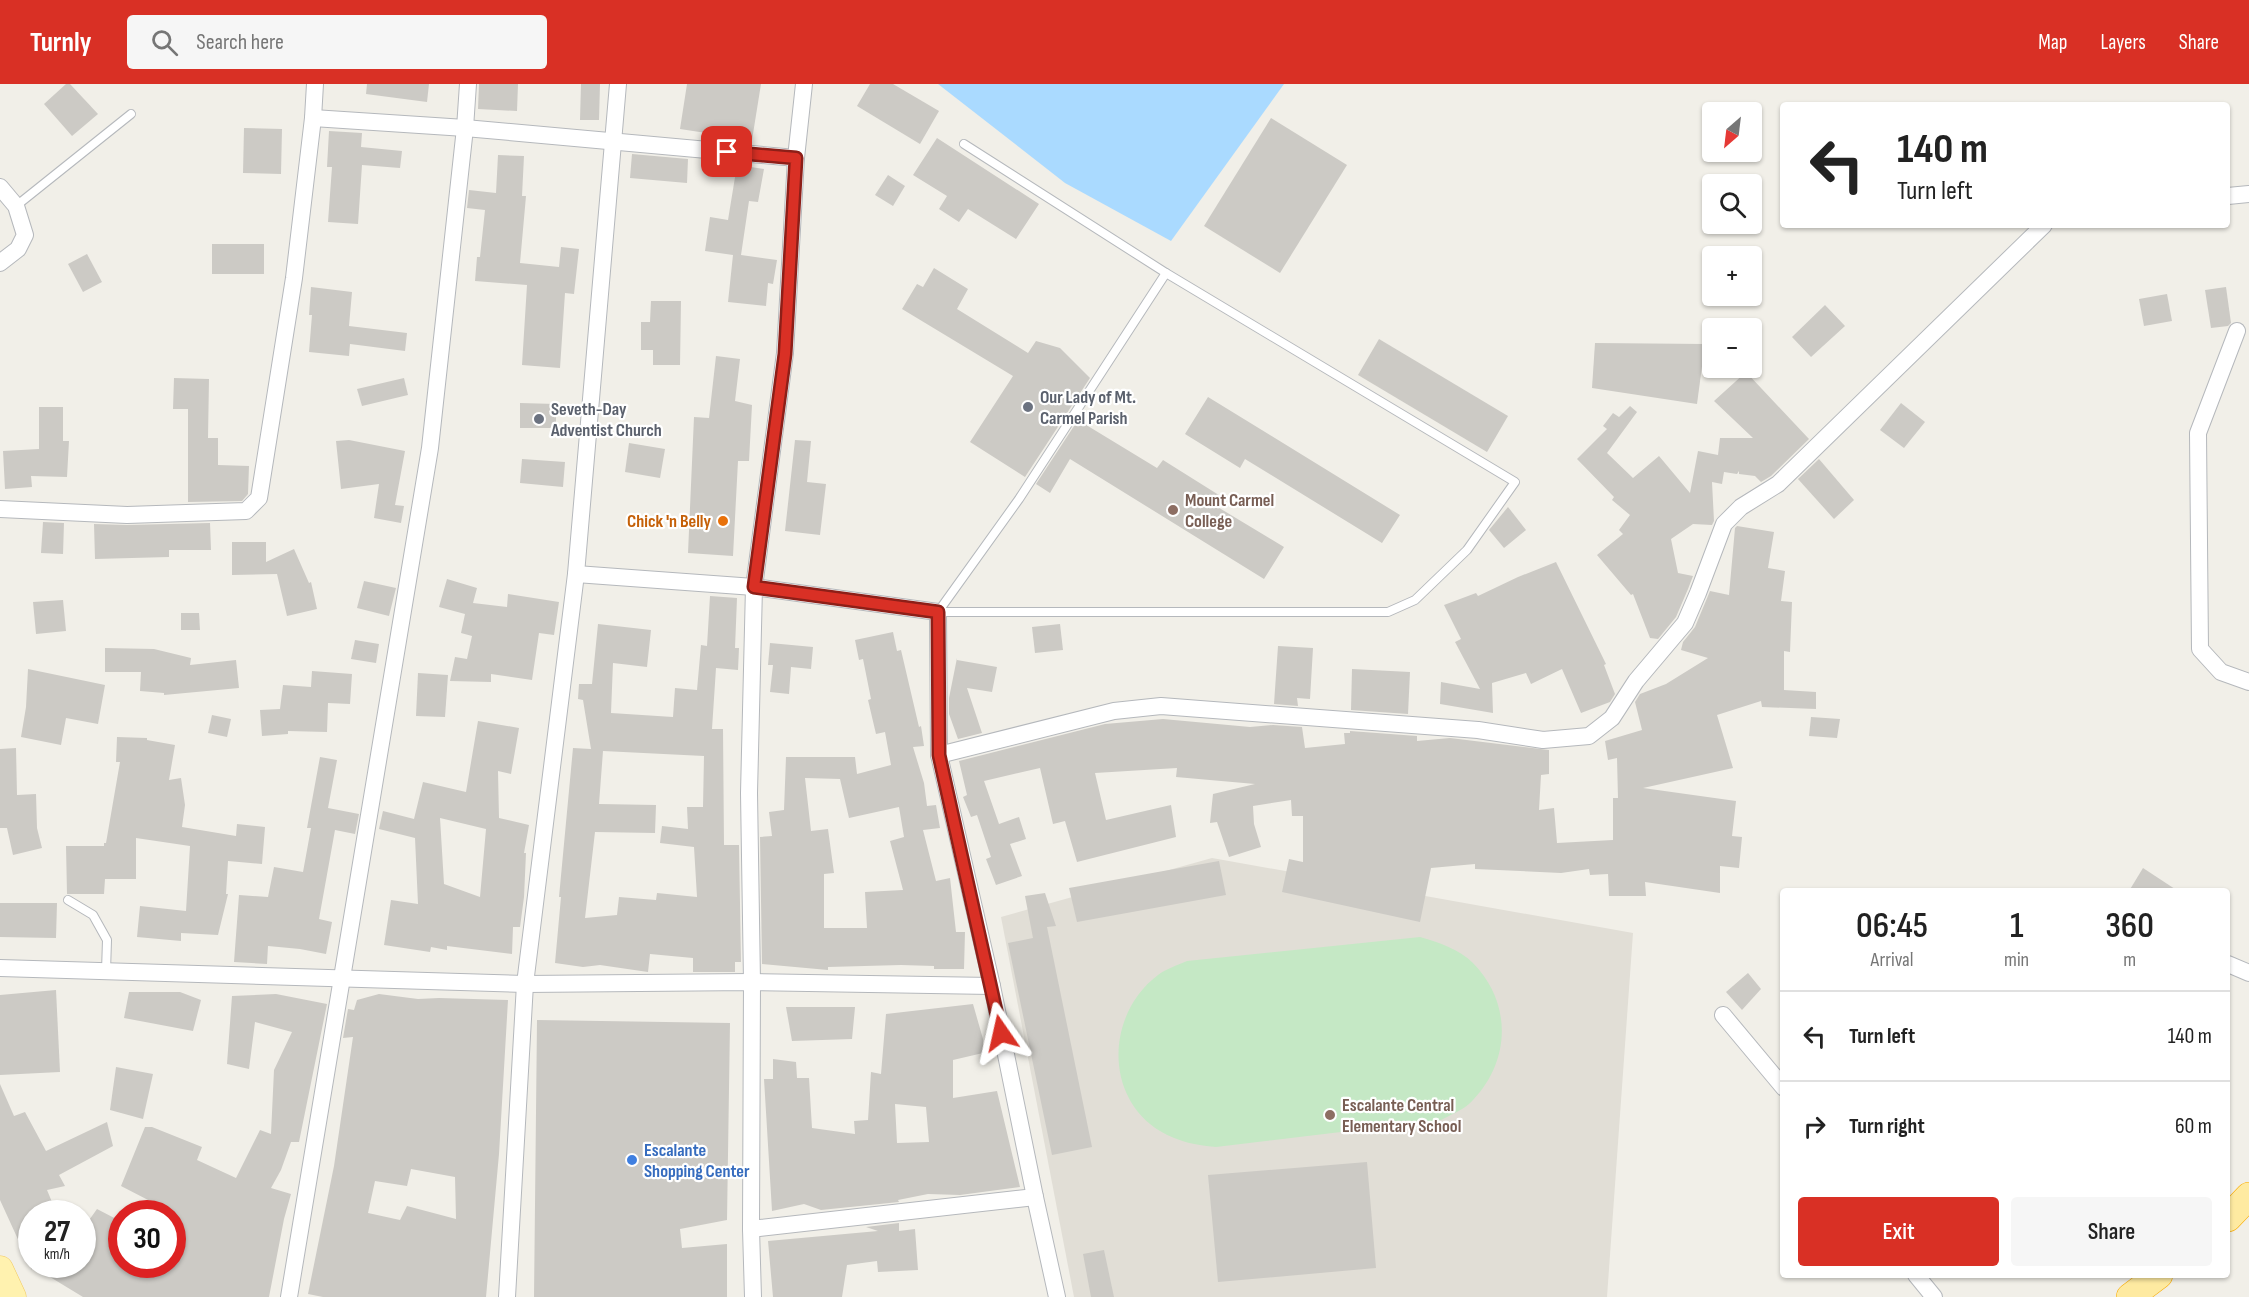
<!DOCTYPE html>
<meta charset="utf-8">
<style>
:root{--surface:#fff;--page:#f6f6f6;--text:#222;--muted:#767676;--line:#e0e0e0;--accent:#d93025}
body{margin:0;font-family:"Sofia Sans Condensed",sans-serif;background:var(--page);color:var(--text);height:100vh;display:flex;flex-direction:column;font-size:22px;white-space:nowrap}
*{box-sizing:border-box;margin:0}
p{font-size:20px;color:var(--muted)}
.icon{flex:none;width:33px;height:33px;fill:none;stroke:currentColor;stroke-width:2;stroke-linecap:round;stroke-linejoin:round}
.map{position:relative;flex:1;overflow:hidden}
.drawer{position:absolute;left:1780px;top:804px;width:450px;height:390px;display:flex;flex-direction:column;background:var(--surface);border-radius:6px;box-shadow:0 2px 4px #0004}
.drawer>*{flex:none}
.top-card{position:absolute;left:1780px;top:18px;width:450px;height:126px;border-radius:6px;box-shadow:0 2px 4px #0004;background:#fff;color:var(--text);overflow:hidden}
.needle{width:39px;rotate:208deg}
.buttons{position:absolute;left:1702px;top:18px;display:grid;gap:12px}
.buttons a{display:grid;place-items:center;width:60px;height:60px;border-radius:6px;background:var(--surface);box-shadow:0 2px 4px #0004;font-size:30px}
.speed{position:absolute;left:18px;top:1116px;display:flex;gap:12px;font-size:30px;font-weight:700;text-align:center}
.speed>*{display:grid;place-content:center;width:78px;height:78px;border-radius:50%;background:var(--surface);box-shadow:0 2px 4px #0004;line-height:1}
.speed small{font-size:15px;font-weight:400}
.speed .limit{border:9px solid #d22;background:#fff;color:#111}
.pin{position:absolute;display:grid;place-items:center;width:51px;height:51px;color:#fff;margin:-26px;border-radius:12px;box-shadow:0 3px 9px #0006}
.me{position:absolute;width:66px;margin:-33px;rotate:349deg;stroke-linejoin:round;filter:drop-shadow(0 0 4px #0008)}
.turn{display:flex;align-items:center;gap:21px;height:126px;padding:0 18px;font-size:27px}
.turn .icon{width:78px;height:78px;stroke-width:2.5}
.turn b{display:block;font-size:42px;line-height:51px}
.eta{display:flex;justify-content:space-evenly;align-items:center;height:102px;text-align:center}
.eta b{font-size:36px;font-weight:600;line-height:42px}
.cta{display:flex;gap:12px;margin-top:auto;padding:12px 18px}
.cta a{flex:1;height:69px;border-radius:6px;background:var(--accent);color:#fff;font-size:24px;font-weight:600;line-height:69px;text-align:center}
.cta a+a{background:var(--page);color:var(--text)}
ul{padding:0;list-style:none}
li{display:flex;align-items:center;gap:18px;height:90px;padding:0 18px;border-top:2px solid var(--line)}
li div{flex:1}
li b{display:block;font-size:22px}
li em{font-style:normal}
header{display:flex;align-items:center;gap:36px;box-sizing:border-box;height:84px;padding:0 30px;background:var(--accent);color:#fff}
header strong{font-size:28px}
nav{display:flex;gap:33px;margin-inline-start:auto;font-size:21px}
.search{width:420px;height:54px;background:var(--page);display:flex;align-items:center;gap:15px;box-sizing:border-box;padding:0 21px;border-radius:6px;color:var(--muted);font-size:22px}
.map>svg:first-child{display:block}
.education{fill:#e1ded6}
.green{fill:#c5e8c5}
.water{fill:#aadaff}
.building{fill:#cccac5;fill-rule:evenodd}
.lines{fill:none;stroke-linecap:round;stroke-linejoin:round}
.service-casing{stroke:#b5b8bc;stroke-width:10}
.minor-casing{stroke:#b5b8bc;stroke-width:18}
.primary-casing{stroke:#f2c960;stroke-width:27}
.trunk-casing{stroke:#f9ab00;stroke-width:28}
.service{stroke:#fff;stroke-width:8}
.minor{stroke:#fff;stroke-width:16}
.primary{stroke:#fff2af;stroke-width:26}
.trunk{stroke:#feeaa1;stroke-width:27}
.route-casing{stroke:#8d1f18;stroke-width:15}
.route{stroke:#d93025;stroke-width:10}
.worship-dot{fill:#6b7280;stroke:#fff;stroke-width:2}
.education-dot{fill:#8d6e63;stroke:#fff;stroke-width:2}
.food-dot{fill:#e8710a;stroke:#fff;stroke-width:2}
.shop-dot{fill:#3f7fe0;stroke:#fff;stroke-width:2}
.labels{text-anchor:middle;dominant-baseline:central;stroke-width:4.5;stroke-linejoin:round;paint-order:stroke}
.worship-label{font-size:18px;font-weight:bold;fill:#5b616d;stroke:#fff;text-anchor:start}
.education-label{font-size:18px;font-weight:bold;fill:#785e54;stroke:#fff;text-anchor:start}
.food-label{font-size:18px;font-weight:bold;fill:#c56008;stroke:#fff;text-anchor:end}
.shop-label{font-size:18px;font-weight:bold;fill:#366cbe;stroke:#fff;text-anchor:start}
</style>
<header>
<strong>Turnly</strong>
<div class="search"><svg class="icon" aria-label="search" viewBox="0 0 24 24"><circle cx="10" cy="10" r="6"/><path d="M15 15l6 6"/></svg>Search here</div>
<nav><a>Map</a><a>Layers</a><a>Share</a></nav>
</header>
<div class="map">
<svg width="2249" height="1213" viewBox="0 0 2249 1213">
<rect width="100%" height="100%" fill="#f1efe8"/>
<polygon class="education" points="1212,774 1633,849 1607,1213 1074,1213 1001,833"/>
<path class="green" d="M 1420,853 C 1438,858 1459,865 1473,879 C 1514,921 1510,981 1469,1020 C 1461,1027 1450,1031 1441,1036 L 1216,1063 C 1196,1061 1178,1058 1160,1047 C 1103,1012 1107,929 1158,891 C 1166,885 1178,881 1187,877 Z"/>
<polygon class="water" points="938,0 1284,0 1171,157 1065,99"/>
<g class="building">
<polygon points="66,0 70,0 98,30 72,52 44,20"/>
<polygon points="367,0 429,0 427,18 366,10"/>
<polygon points="479,0 518,0 517,27 478,25"/>
<polygon points="581,0 600,0 599,36 580,36"/>
<polygon points="687,0 761,0 752,56 680,45"/>
<polygon points="870,0 893,0 939,27 920,60 857,22"/>
<polygon points="1271,34 1347,81 1280,189 1204,142"/>
<polygon points="244,44 282,45 281,90 243,89"/>
<polygon points="329,47 362,49 361,63 402,67 400,84 362,81 358,140 328,138 332,83 327,83"/>
<polygon points="937,54 1039,120 1016,155 968,125 959,138 939,125 947,112 913,91"/>
<polygon points="632,70 688,75 687,99 630,94"/>
<polygon points="498,71 524,72 522,112 526,112 520,179 559,183 561,163 579,165 574,210 565,209 560,284 522,281 527,201 475,197 477,173 480,173 485,126 467,124 469,106 496,109"/>
<polygon points="737,81 764,85 758,118 749,117 741,171 777,176 773,200 768,199 766,222 728,218 733,171 705,167 710,133 728,136"/>
<polygon points="888,91 905,102 893,122 875,111"/>
<rect x="212" y="160" width="52" height="30"/>
<polygon points="87,170 102,198 83,208 68,180"/>
<polygon points="934,184 968,205 957,225 1028,269 1036,257 1060,264 1090,294 1025,393 970,358 1013,292 902,225 917,200 923,203"/>
<polygon points="311,203 352,208 349,242 407,249 405,267 350,260 349,272 309,268 312,231 309,231"/>
<polygon points="2226,203 2231,239 2228,242 2211,244 2205,206"/>
<polygon points="2167,210 2172,237 2144,242 2139,215"/>
<polygon points="651,217 681,217 680,281 653,281 653,266 641,266 641,238 650,238"/>
<polygon points="1825,221 1845,242 1811,273 1792,253"/>
<polygon points="1379,255 1508,332 1487,368 1358,291"/>
<polygon points="1595,259 1705,260 1697,320 1592,304"/>
<polygon points="716,272 740,275 735,317 752,321 749,377 738,377 733,472 688,469 694,333 709,334"/>
<polygon points="1746,288 1809,355 1771,392 1761,398 1755,392 1739,390 1739,387 1737,390 1724,388 1722,400 1712,398 1714,437 1712,441 1693,440 1671,455 1678,489 1693,492 1688,505 1676,533 1658,555 1650,554 1633,510 1631,511 1597,471 1623,450 1619,446 1630,431 1612,416 1614,413 1577,375 1607,345 1603,342 1613,329 1619,333 1630,322 1637,328 1607,369 1633,394 1659,372 1690,409 1698,367 1718,371 1720,354 1753,354 1714,317"/>
<polygon points="174,294 209,295 208,354 218,354 218,381 249,382 248,410 242,417 188,418 188,325 173,325"/>
<polygon points="404,294 408,311 362,322 357,305"/>
<polygon points="1208,313 1400,431 1382,459 1245,375 1240,384 1185,350"/>
<polygon points="520,319 556,320 556,344 520,344"/>
<polygon points="1901,319 1925,338 1904,364 1880,346"/>
<polygon points="39,323 63,323 63,357 69,357 67,393 31,392 32,403 5,405 3,367 39,365"/>
<polygon points="1078,336 1157,384 1163,376 1222,413 1216,422 1284,463 1264,495 1070,375 1050,409 1036,400"/>
<polygon points="349,356 405,367 395,421 404,422 401,439 374,434 379,400 341,405 336,357"/>
<polygon points="795,356 811,357 807,398 826,400 820,451 785,447"/>
<polygon points="629,359 665,365 660,394 625,388"/>
<polygon points="522,375 565,378 563,403 520,399"/>
<polygon points="1819,375 1854,416 1834,435 1798,395"/>
<polygon points="1508,423 1526,446 1504,464 1489,446"/>
<polygon points="43,438 64,439 63,470 41,469"/>
<polygon points="210,439 211,466 169,466 169,473 95,475 94,440 127,441"/>
<polygon points="1737,442 1774,448 1768,484 1785,487 1781,517 1792,518 1790,568 1784,567 1784,606 1816,608 1816,625 1762,623 1761,617 1717,631 1733,684 1643,704 1736,717 1732,752 1742,753 1739,784 1720,782 1720,809 1645,798 1646,812 1609,812 1608,790 1590,791 1589,785 1561,789 1475,785 1475,780 1431,784 1420,838 1282,808 1289,775 1303,778 1303,732 1292,732 1291,716 1253,722 1254,740 1261,763 1229,773 1217,738 1210,739 1213,710 1255,700 1176,693 1177,684 1095,689 1106,736 1171,721 1176,753 1077,778 1065,737 1053,740 1040,684 984,697 999,740 1019,733 1026,755 1010,760 1022,792 996,801 986,775 991,773 977,731 971,733 963,713 967,711 959,677 1105,640 1163,635 1250,643 1273,641 1302,643 1305,664 1345,660 1344,649 1350,649 1350,647 1417,652 1417,657 1450,654 1549,666 1549,690 1541,691 1539,726 1554,724 1557,759 1613,756 1613,714 1618,714 1617,674 1608,676 1605,657 1642,646 1635,618 1640,610 1666,600 1708,574 1681,566 1683,558 1695,543 1710,507 1729,511 1735,444"/>
<polygon points="232,458 266,458 266,478 294,465 309,499 311,498 317,525 287,532 277,490 232,491"/>
<polygon points="1556,478 1606,580 1604,581 1615,610 1610,618 1581,629 1562,585 1531,600 1526,589 1492,599 1493,629 1440,620 1441,598 1480,605 1455,558 1461,555 1444,521 1476,509 1478,512 1518,493"/>
<polygon points="447,495 477,504 473,519 507,523 508,510 559,518 554,551 539,549 532,596 491,590 491,598 450,597 455,573 467,575 472,552 461,549 465,530 439,523"/>
<polygon points="364,497 396,504 389,532 357,524"/>
<path d="M 710,512 L 737,514 L 735,564 L 739,564 L 738,586 L 716,584 L 712,645 L 723,645 L 724,761 L 739,761 L 741,878 L 735,878 L 735,888 L 693,888 L 693,874 L 650,870 L 648,888 L 600,881 L 583,883 L 555,879 L 561,813 L 559,813 L 573,664 L 591,665 L 583,616 L 578,615 L 579,600 L 592,600 L 598,540 L 651,546 L 647,583 L 613,579 L 611,629 L 673,633 L 675,604 L 697,606 L 701,561 L 707,562 ZM 603,667 L 704,672 L 703,723 L 687,723 L 688,745 L 662,742 L 660,759 L 694,763 L 697,813 L 657,809 L 656,816 L 619,813 L 617,831 L 585,834 L 595,748 L 655,749 L 656,721 L 599,720 Z"/>
<polygon points="63,516 66,547 36,550 33,518"/>
<polygon points="181,529 199,529 200,546 181,546"/>
<polygon points="1060,540 1063,566 1035,569 1032,543"/>
<path d="M 893,548 L 897,567 L 901,566 L 919,643 L 921,642 L 924,662 L 913,663 L 924,699 L 927,722 L 936,721 L 940,744 L 923,746 L 936,797 L 950,794 L 956,848 L 965,848 L 964,885 L 934,885 L 934,882 L 901,881 L 828,883 L 828,886 L 762,880 L 760,753 L 772,752 L 769,728 L 784,726 L 786,673 L 855,673 L 857,690 L 891,681 L 885,648 L 876,650 L 868,616 L 871,615 L 863,575 L 859,576 L 855,556 ZM 805,694 L 840,695 L 849,734 L 899,723 L 904,753 L 890,757 L 903,806 L 865,808 L 867,844 L 824,844 L 824,790 L 834,789 L 828,745 L 811,747 Z"/>
<polygon points="355,556 379,560 376,579 351,575"/>
<polygon points="770,559 813,563 811,585 791,583 789,610 770,608 773,581 768,581"/>
<polygon points="1278,562 1313,564 1310,615 1297,614 1298,622 1274,620"/>
<polygon points="105,564 154,565 191,574 190,581 236,576 239,604 164,611 164,609 140,607 141,588 105,588"/>
<polygon points="957,574 957,576 997,583 992,608 967,604 982,649 958,655 949,630 949,614"/>
<polygon points="28,585 105,601 98,640 66,634 61,661 21,653 26,623"/>
<polygon points="1352,585 1410,588 1408,630 1351,626"/>
<polygon points="312,587 352,590 350,620 328,619 327,648 288,647 288,650 262,652 260,626 280,625 283,601 311,603"/>
<polygon points="418,589 448,591 445,633 416,632"/>
<polygon points="212,631 231,635 227,653 208,649"/>
<polygon points="1811,633 1840,635 1837,654 1809,652"/>
<path d="M 478,637 L 519,644 L 511,690 L 498,687 L 499,734 L 529,741 L 524,769 L 526,769 L 524,813 L 520,843 L 513,843 L 512,870 L 447,862 L 447,866 L 431,863 L 430,868 L 384,861 L 391,816 L 418,820 L 415,754 L 379,745 L 383,727 L 414,735 L 423,698 L 466,708 ZM 440,734 L 486,745 L 480,813 L 444,800 Z"/>
<polygon points="117,653 147,654 147,656 175,661 169,696 181,694 185,721 182,743 236,752 237,740 265,743 262,780 228,777 226,810 228,810 218,851 181,849 181,857 137,853 140,822 186,827 190,762 136,754 136,795 105,795 104,810 67,810 66,762 104,762 104,759 106,759 120,678 116,678"/>
<polygon points="16,664 17,711 36,710 37,744 42,764 13,771 7,744 0,744 0,665"/>
<polygon points="320,673 337,676 328,724 359,730 355,750 335,746 319,835 332,838 326,870 300,865 268,862 267,880 234,878 239,811 268,813 274,783 303,788 311,744 307,744"/>
<polygon points="1219,777 1226,811 1077,838 1069,804"/>
<polygon points="2143,784 2178,807 2129,807"/>
<polygon points="1045,809 1056,842 1047,843 1092,1063 1052,1071 1008,859 1033,854 1025,812"/>
<polygon points="0,819 57,819 56,854 0,853"/>
<polygon points="1748,889 1761,905 1742,926 1726,908"/>
<polygon points="56,906 60,988 0,991 0,911"/>
<polygon points="129,908 180,908 201,916 193,947 124,934"/>
<polygon points="276,910 327,920 299,1058 291,1058 281,1086 271,1104 291,1110 284,1135 269,1213 83,1213 32,1182 32,1186 0,1116 0,1000 14,1032 25,1028 46,1067 107,1038 113,1062 59,1091 65,1102 47,1106 57,1130 32,1130 32,1180 82,1180 82,1146 97,1125 122,1138 122,1180 172,1180 172,1130 144,1130 150,1117 121,1102 145,1043 152,1043 202,1063 197,1076 236,1094 260,1046 271,1050 274,986 292,948 255,938 249,985 227,980 232,912"/>
<path d="M 379,910 L 418,915 L 439,914 L 508,916 L 499,1070 L 486,1213 L 323,1213 L 308,1210 L 334,1082 L 353,953 L 343,954 L 348,925 L 354,926 L 357,916 ZM 411,1085 L 455,1093 L 456,1135 L 407,1122 L 400,1136 L 368,1129 L 375,1097 L 407,1102 Z"/>
<path d="M 973,920 L 983,955 L 983,969 L 953,976 L 953,1014 L 997,1007 L 1020,1103 L 960,1111 L 928,1110 L 898,1116 L 899,1118 L 821,1126 L 804,1120 L 772,1127 L 764,995 L 773,995 L 773,975 L 796,978 L 797,994 L 809,994 L 812,1044 L 855,1050 L 854,1037 L 868,1036 L 871,988 L 881,990 L 886,930 ZM 895,1020 L 926,1023 L 929,1058 L 897,1059 Z"/>
<polygon points="786,923 855,923 852,955 792,957"/>
<polygon points="537,936 730,939 727,1136 680,1145 682,1164 727,1160 727,1213 534,1213"/>
<polygon points="116,983 153,990 143,1035 110,1026"/>
<polygon points="1367,1078 1376,1184 1218,1198 1208,1091"/>
<polygon points="899,1139 899,1147 915,1145 918,1186 878,1188 877,1177 847,1181 842,1213 773,1213 768,1157 878,1147 866,1143"/>
<polygon points="1104,1166 1114,1213 1091,1213 1083,1170"/>
</g>
<g class="lines">
<defs>
<g id="service">
<polyline points="16,122 131,30"/>
<polyline points="938,528 1388,528 1415,516 1467,466 1515,398 1166,189 964,60"/>
<polyline points="938,528 1019,415 1166,189"/>
<polyline points="68,816 93,831 107,856 106,887"/>
</g>
<g id="minor">
<polyline points="313,34 465,44 796,74"/>
<polyline points="0,103 16,122 25,151 18,165 0,179"/>
<polyline points="2228,112 2249,110"/>
<polyline points="2237,247 2198,349 2200,565 2221,588 2249,598"/>
<polyline points="0,425 127,431 246,427 259,414 294,194 313,34 315,0"/>
<polyline points="576,490 754,503 938,528 939,671 992,902 1035,1113 1057,1213"/>
<polyline points="939,671 1114,627 1161,622 1478,646 1543,656 1589,652 1612,634 1636,597 1685,539 1698,509 1724,440 1741,423 1778,400 2044,141"/>
<polyline points="2228,880 2249,889"/>
<polyline points="0,884 525,900 752,898 992,902"/>
<polyline points="1723,931 1784,1004"/>
<polyline points="751,1145 1035,1113"/>
<polyline points="1916,1191 1934,1213"/>
<polyline points="289,1213 430,364 465,44 468,0"/>
<polyline points="507,1213 525,900 576,490 618,0"/>
<polyline points="753,1213 751,1145 752,898 749,709 754,503 785,269 796,74 804,0"/>
</g>
<polyline id="primary" points="0,1185 13,1213"/>
<g id="trunk">
<polyline points="2228,1134 2249,1112"/>
<polyline points="2130,1213 2159,1191"/>
</g>
</defs>
<use href="#service" class="service-casing"/>
<use href="#minor" class="minor-casing"/>
<use href="#primary" class="primary-casing"/>
<use href="#trunk" class="trunk-casing"/>
<use href="#service" class="service"/>
<use href="#minor" class="minor"/>
<use href="#primary" class="primary"/>
<use href="#trunk" class="trunk"/>
</g>
<g class="lines">
<defs>
<polyline id="route" points="727,68 796,74 785,270 754,503 938,528 939,671 1001,949"/>
</defs>
<use href="#route" class="route-casing"/>
<use href="#route" class="route"/>
</g>
<g class="worship-dot">
<circle cx="1028" cy="323" r="6"/>
<circle cx="539" cy="335" r="6"/>
</g>
<g class="education-dot">
<circle cx="1173" cy="426" r="6"/>
<circle cx="1330" cy="1031" r="6"/>
</g>
<circle class="food-dot" cx="723" cy="437" r="6"/>
<circle class="shop-dot" cx="632" cy="1076" r="6"/>
<g class="labels">
<g class="worship-label">
<text x="1040" y="313">Our Lady of Mt.<tspan x="1040" dy="21">Carmel Parish</tspan></text>
<text x="551" y="325">Seveth-Day<tspan x="551" dy="21">Adventist Church</tspan></text>
</g>
<g class="education-label">
<text x="1185" y="416">Mount Carmel<tspan x="1185" dy="21">College</tspan></text>
<text x="1342" y="1021">Escalante Central<tspan x="1342" dy="21">Elementary School</tspan></text>
</g>
<g class="food-label">
<text x="711" y="437">Chick 'n Belly</text>
</g>
<g class="shop-label">
<text x="644" y="1066">Escalante<tspan x="644" dy="21">Shopping Center</tspan></text>
</g>
</g>
</svg>
<div class="buttons">
<a><svg class="needle" viewBox="-14 -14 28 28"><path d="M0-13l5 13h-10z" fill="#e53935"/><path d="M0 13l5-13h-10z" fill="#767676"/></svg></a>
<a><svg class="icon" aria-label="search" viewBox="0 0 24 24"><circle cx="10" cy="10" r="6"/><path d="M15 15l6 6"/></svg></a>
<a>+</a>
<a>−</a>
</div>
<div class="speed"><div>27<small>km/h</small></div><div class="limit">30</div></div>
<div class="pin" style="left:727px;top:68px;background:#d93025"><svg class="icon" aria-label="arrive" viewBox="0 0 24 24"><path d="M6 21V4h12l-3 4 3 4H6"/></svg></div>
<svg class="me" style="left:1001px;top:949px" viewBox="-20 -20 40 40"><path d="M0-17L14 15 0 8-14 15z" fill="#d93025" stroke="#fff" stroke-width="4"/></svg>
<div class="top-card">
<div class="turn"><svg class="icon" aria-label="left" viewBox="0 0 24 24"><path d="M17 20v-9H6M10 6l-5 5 5 5"/></svg><div><b>140 m</b>Turn left</div></div>
</div>
<section class="drawer">
<div class="eta">
<div><b>06:45</b><p>Arrival</p></div>
<div><b>1</b><p>min</p></div>
<div><b>360</b><p>m</p></div>
</div>
<ul>
<li><svg class="icon" aria-label="left" viewBox="0 0 24 24"><path d="M17 20v-9H6M10 6l-5 5 5 5"/></svg><div><b>Turn left</b></div><em>140 m</em></li>
<li><svg class="icon" aria-label="right" viewBox="0 0 24 24"><path d="M7 20v-9h11M14 6l5 5-5 5"/></svg><div><b>Turn right</b></div><em>60 m</em></li>
</ul>
<div class="cta"><a>Exit</a><a>Share</a></div>
</section>
</div>
